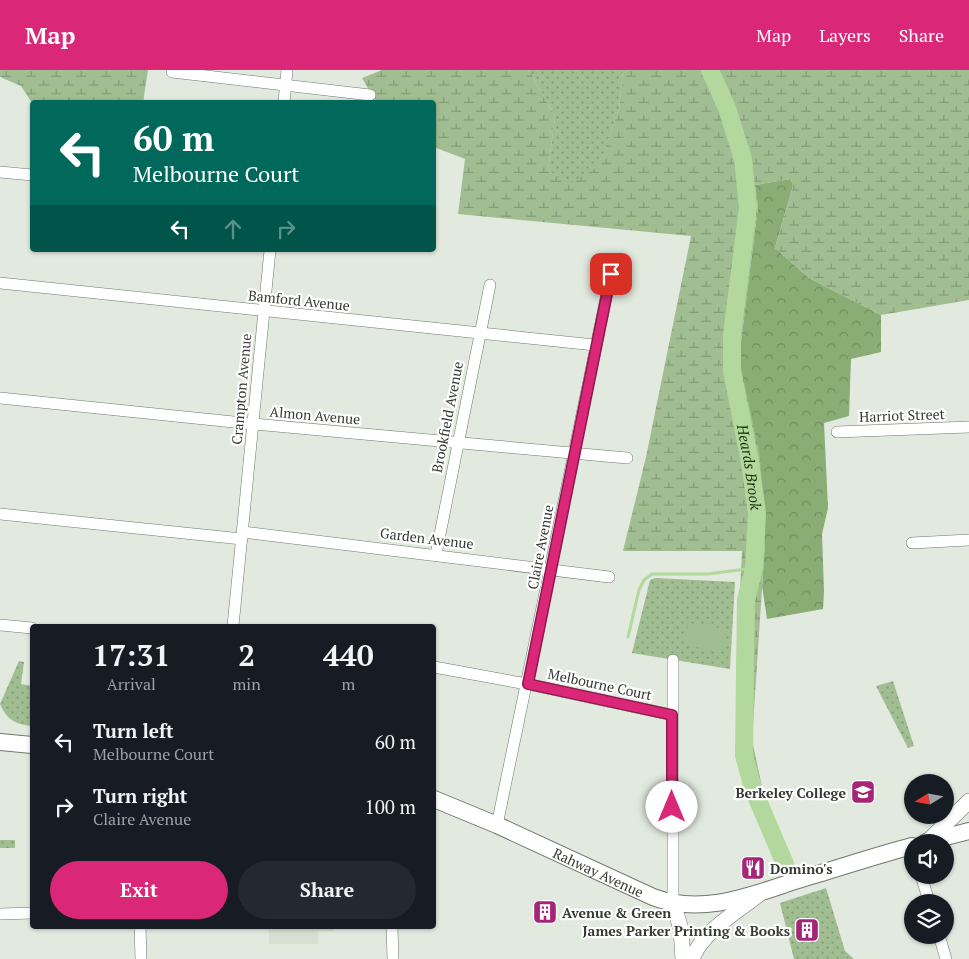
<!DOCTYPE html>
<style>
:root{--surface:#171b24;--page:#242831;--text:#f1f3f6;--muted:#9ea1a6;--accent:#db2777}
body{margin:0;font-family:"PT Serif",serif;background:var(--page);color:var(--text);height:100vh;display:flex;flex-direction:column;font-size:19px;white-space:nowrap}
*{box-sizing:border-box;margin:0}
p{font-size:16px;color:var(--muted)}
.icon{flex:none;width:28px;height:28px;fill:none;stroke:currentColor;stroke-width:2;stroke-linecap:round;stroke-linejoin:round}
.map{position:relative;flex:1;overflow:hidden}
.panel{position:absolute;left:30px;top:554px;width:406px;height:305px;display:flex;flex-direction:column;background:var(--surface);border-radius:5px;box-shadow:0 1px 4px #0004}
.panel>*{flex:none}
.banner{position:absolute;left:30px;top:30px;width:406px;height:152px;border-radius:5px;box-shadow:0 1px 4px #0004;background:#00695c;color:#fff;overflow:hidden}
.needle{width:32px;rotate:259deg}
.controls{position:absolute;left:904px;top:704px;display:grid;gap:10px}
.controls a{display:grid;place-items:center;width:50px;height:50px;border-radius:50%;background:var(--surface);box-shadow:0 1px 4px #0004;font-size:25px}
.pin{position:absolute;display:grid;place-items:center;width:42px;height:42px;color:#fff;margin:-21px;border-radius:10px;box-shadow:0 2px 8px #0006}
.me{position:absolute;width:55px;margin:-28px;rotate:0deg;stroke-linejoin:round;filter:drop-shadow(0 0 4px #0008)}
.turn{display:flex;align-items:center;gap:18px;height:105px;padding:0 20px;font-size:22px}
.turn .icon{width:65px;height:65px;stroke-width:2.5}
.turn b{display:block;font-size:35px;line-height:42px}
.lanes{display:flex;align-items:center;height:48px;padding:0 20px;background:#0003;justify-content:center;gap:25px;direction:ltr}
.lanes .off{opacity:.35}
.eta{display:flex;justify-content:space-evenly;align-items:center;height:85px;text-align:center}
.eta b{font-size:30px;font-weight:600;line-height:35px}
.primary-button{display:flex;gap:10px;margin-top:auto;padding:10px 20px}
.primary-button a{flex:1;height:58px;border-radius:30px;background:var(--accent);color:#fff;font-size:20px;font-weight:600;line-height:58px;text-align:center}
.primary-button a+a{background:var(--page);color:var(--text)}
ul{padding:0;list-style:none}
li{display:flex;align-items:center;gap:15px;height:65px;padding:0 20px}
li div{flex:1}
li b{display:block;font-size:19px}
li em{font-style:normal}
header{display:flex;align-items:center;gap:30px;box-sizing:border-box;height:70px;padding:0 25px;background:var(--accent);color:#fff}
header strong{font-size:24px}
nav{display:flex;gap:28px;margin-inline-start:auto;font-size:18px}
.map>svg:first-child{display:block}
.built{fill:#d5e0cf}
.grass{fill:url(#grass-dots)}
.forest{fill:url(#forest-crowns)}
.wetland{fill:url(#wetland-marsh)}
.pitch{fill:#a1bd92}
.lines{fill:none;stroke-linecap:round;stroke-linejoin:round}
.stream{stroke:#b2d89e;stroke-width:3}
.river{stroke:#b2d89e;stroke-width:18}
.minor-casing{stroke:#71776d;stroke-width:12}
.tertiary-casing{stroke:#71776d;stroke-width:16}
.secondary-casing{stroke:#71776d;stroke-width:18}
.minor{stroke:#fff;stroke-width:11}
.tertiary{stroke:#fff;stroke-width:15}
.secondary{stroke:#fff;stroke-width:16}
.route-casing{stroke:#8e194d;stroke-width:12}
.route{stroke:#db2777;stroke-width:9}
.labels{text-anchor:middle;dominant-baseline:central;stroke-width:4.5;stroke-linejoin:round;paint-order:stroke}
.street-label{font-size:14px;fill:#363934;stroke:#fff}
.poi-label{font-size:14px;font-weight:bold;fill:#363934;stroke:#fff;text-anchor:end}
.water-label{font-size:15px;font-style:italic;fill:#1b340b;stroke:#fff}
</style>
<header>
<strong>Map</strong>
<nav><a>Map</a><a>Layers</a><a>Share</a></nav>
</header>
<div class="map">
<svg width="969" height="889" viewBox="0 0 969 889">
<defs>
<pattern id="grass-dots" width="8" height="8" patternUnits="userSpaceOnUse" patternTransform="scale(1.25)"><rect width="8" height="8" fill="#a1bd92"/><path d="M2 2h.1M6 6h.1" fill="none" stroke="#849b78" stroke-width="1.8" stroke-linecap="round"/></pattern>
<pattern id="forest-crowns" width="20" height="18" patternUnits="userSpaceOnUse" patternTransform="scale(1.25)"><rect width="20" height="18" fill="#89ad75"/><path d="M2 6a3 3 0 1 1 6 0M12 15a3 3 0 1 1 6 0" fill="none" stroke="#718e61"/></pattern>
<pattern id="wetland-marsh" width="20" height="14" patternUnits="userSpaceOnUse" patternTransform="scale(1.25)"><rect width="20" height="14" fill="#a1bd92"/><path d="M1 5h8M5 5V1M11 12h8M15 12V8" fill="none" stroke="#849b78"/></pattern>
</defs>
<rect width="100%" height="100%" fill="#e2e9de"/>
<polygon class="built" points="269,856 334,856 334,861 318,861 318,874 269,874"/>
<g class="grass">
<polygon points="529,0 623,0 619,39 599,97 568,116 548,100 555,46"/>
<polygon points="655,508 735,512 730,599 632,583 650,510"/>
<path d="M 19,591 L 24,592 L 21,614 L 32,616 L 32,656 C 15,654 7,650 0,634 Z"/>
<polygon points="893,611 914,676 908,678 876,616"/>
<rect x="0" y="770" width="15" height="8"/>
<polygon points="826,818 845,881 854,889 794,889 780,833"/>
</g>
<polygon class="forest" points="791,109 793,116 775,178 809,208 881,245 881,282 851,289 849,346 824,353 828,438 822,464 824,521 823,539 767,549 762,516 765,473 739,288 758,136 755,115"/>
<g class="wetland">
<polygon points="0,0 148,0 143,32 32,33 21,16 0,7"/>
<polygon points="382,0 529,0 555,46 548,100 568,115 599,96 619,39 623,0 969,0 969,230 881,245 809,208 775,178 793,116 791,109 755,115 758,136 739,288 760,386 765,473 752,670 764,726 792,791 777,796 741,705 736,602 742,481 623,481 646,387 691,166 458,144 465,89 434,77 434,32 376,32 362,8"/>
</g>
<polygon class="pitch" points="688,553 726,559 722,582 684,575"/>
<g class="lines">
<polyline class="stream" points="628,567 639,520 644,510 652,504 708,504 754,498"/>
<path class="river" id="s1" d="M 710,0 L 727,38 L 743,89 L 748,137 L 732,265 L 732,301 L 750,392 L 757,443 L 754,498 L 746,530 L 744,685 L 753,719 L 785,794"/>
<defs>
<g id="minor">
<polyline points="172,2 370,25"/>
<polyline points="284,32 287,0"/>
<polyline points="0,102 32,105"/>
<polyline points="0,213 595,275"/>
<polyline points="0,328 253,354 627,388"/>
<polyline points="837,362 969,357"/>
<polyline points="0,444 242,469"/>
<polyline points="243,462 609,507"/>
<polyline points="912,473 969,470"/>
<polyline points="436,484 490,215"/>
<polyline points="0,555 32,558"/>
<polyline points="233,556 270,180"/>
<polyline points="434,597 532,615 672,645"/>
<polyline points="497,755 611,204"/>
<polyline points="921,805 929,832"/>
<polyline points="673,833 673,590"/>
<polyline points="0,844 32,843"/>
<polyline points="140,856 141,889"/>
<polyline points="392,856 393,889"/>
<polyline points="939,865 946,889"/>
</g>
<g id="tertiary">
<polyline points="927,772 969,731"/>
<polyline points="673,833 681,859 683,889"/>
<path d="M 692,889 C 703,860 739,841 762,822"/>
</g>
<g id="secondary">
<polyline points="0,672 32,675"/>
<path id="s2" d="M 434,729 L 497,755 L 653,827 C 702,846 752,825 798,810 C 836,799 874,786 912,776"/>
<polyline points="926,772 969,761"/>
</g>
</defs>
<use href="#minor" class="minor-casing"/>
<use href="#tertiary" class="tertiary-casing"/>
<use href="#secondary" class="secondary-casing"/>
<use href="#minor" class="minor"/>
<use href="#tertiary" class="tertiary"/>
<use href="#secondary" class="secondary"/>
</g>
<g class="lines">
<defs>
<polyline id="route" points="611,204 528,614 672,645 672,737"/>
</defs>
<use href="#route" class="route-casing"/>
<use href="#route" class="route"/>
</g>
<defs>
<symbol id="university-square" viewBox="-11 -11 22 22"><rect x="-9" y="-9" width="18" height="18" rx="4" fill="#a32679" stroke="#fff"/><path d="M0-5L7-2L0 1L-7-2ZM-4 1L0 2.5L4 1V4Q0 6-4 4Z" fill="#fff"/></symbol>
<symbol id="restaurant-square" viewBox="-11 -11 22 22"><rect x="-9" y="-9" width="18" height="18" rx="4" fill="#a32679" stroke="#fff"/><path d="M-5-6h1v4h1v-4h1v4h1v-4h1v5L-1.5 .5V6h-2V.5L-5-1ZM5-6V6H3V1.5H1.5Q1.5-4 5-6Z" fill="#fff"/></symbol>
<symbol id="building-square" viewBox="-11 -11 22 22"><rect x="-9" y="-9" width="18" height="18" rx="4" fill="#a32679" stroke="#fff"/><path d="M-4-6H4V6H1V3H-1V6H-4ZM-2.5-4.3h1.7v1.8h-1.7ZM.8-4.3h1.7v1.8H.8ZM-2.5-1h1.7V.8h-1.7ZM.8-1h1.7V.8H.8Z" fill="#fff"/></symbol>
</defs>
<g fill-rule="evenodd">
<use href="#university-square" x="849" y="708" width="28" height="28"/>
<use href="#restaurant-square" x="739" y="784" width="28" height="28"/>
<use href="#building-square" x="531" y="828" width="28" height="28"/>
<use href="#building-square" x="793" y="846" width="28" height="28"/>
</g>
<g class="labels">
<g class="street-label">
<text transform="translate(299 230) rotate(6)">Bamford Avenue</text>
<text transform="translate(241 319) rotate(-85)">Crampton Avenue</text>
<text transform="translate(315 345) rotate(5)">Almon Avenue</text>
<text transform="translate(902 345) rotate(-2)">Harriot Street</text>
<text transform="translate(447 347) rotate(-79)">Brookfield Avenue</text>
<text transform="translate(427 468) rotate(7)">Garden Avenue</text>
<text transform="translate(540 477) rotate(-79)">Claire Avenue</text>
<text transform="translate(600 614) rotate(12)">Melbourne Court</text>
<text stroke="none"><textPath href="#s2" startOffset="180">Rahway Avenue</textPath></text>
</g>
<g class="poi-label">
<text x="846" y="722">Berkeley College</text>
<text x="770" y="798" text-anchor="start">Domino's</text>
<text x="562" y="842" text-anchor="start">Avenue &amp; Green</text>
<text x="790" y="860">James Parker Printing &amp; Books</text>
</g>
<g class="water-label">
<text stroke="none"><textPath href="#s1" startOffset="406">Heards Brook</textPath></text>
</g>
</g>
</svg>
<div class="controls">
<a><svg class="needle" viewBox="-14 -14 28 28"><path d="M0-13l5 13h-10z" fill="#e53935"/><path d="M0 13l5-13h-10z" fill="#9ea1a6"/></svg></a>
<a><svg class="icon" aria-label="sound" viewBox="0 0 24 24"><path d="M4 9h4l5-4v14l-5-4H4zM17 9q2 3 0 6"/></svg></a>
<a><svg class="icon" aria-label="layers" viewBox="0 0 24 24"><path d="M12 4l9 5-9 5-9-5zM3 14l9 5 9-5"/></svg></a>
</div>
<div class="pin" style="left:611px;top:204px;background:#d93025"><svg class="icon" aria-label="arrive" viewBox="0 0 24 24"><path d="M6 21V4h12l-3 4 3 4H6"/></svg></div>
<svg class="me" style="left:672px;top:737px" viewBox="-20 -20 40 40"><circle r="19" fill="#fff"/><path d="M0-13L10 11 0 6-10 11z" fill="#db2777"/></svg>
<div class="banner">
<div class="turn"><svg class="icon" aria-label="left" viewBox="0 0 24 24"><path d="M17 20v-9H6M10 6l-5 5 5 5"/></svg><div><b>60 m</b>Melbourne Court</div></div>
<div class="lanes"><svg class="icon" aria-label="left" viewBox="0 0 24 24"><path d="M17 20v-9H6M10 6l-5 5 5 5"/></svg><svg class="icon off" aria-label="ahead" viewBox="0 0 24 24"><path d="M12 20V5M6 11l6-6 6 6"/></svg><svg class="icon off" aria-label="right" viewBox="0 0 24 24"><path d="M7 20v-9h11M14 6l5 5-5 5"/></svg></div>
</div>
<section class="panel">
<div class="eta">
<div><b>17:31</b><p>Arrival</p></div>
<div><b>2</b><p>min</p></div>
<div><b>440</b><p>m</p></div>
</div>
<ul>
<li><svg class="icon" aria-label="left" viewBox="0 0 24 24"><path d="M17 20v-9H6M10 6l-5 5 5 5"/></svg><div><b>Turn left</b><p>Melbourne Court</p></div><em>60 m</em></li>
<li><svg class="icon" aria-label="right" viewBox="0 0 24 24"><path d="M7 20v-9h11M14 6l5 5-5 5"/></svg><div><b>Turn right</b><p>Claire Avenue</p></div><em>100 m</em></li>
</ul>
<div class="primary-button"><a>Exit</a><a>Share</a></div>
</section>
</div>
